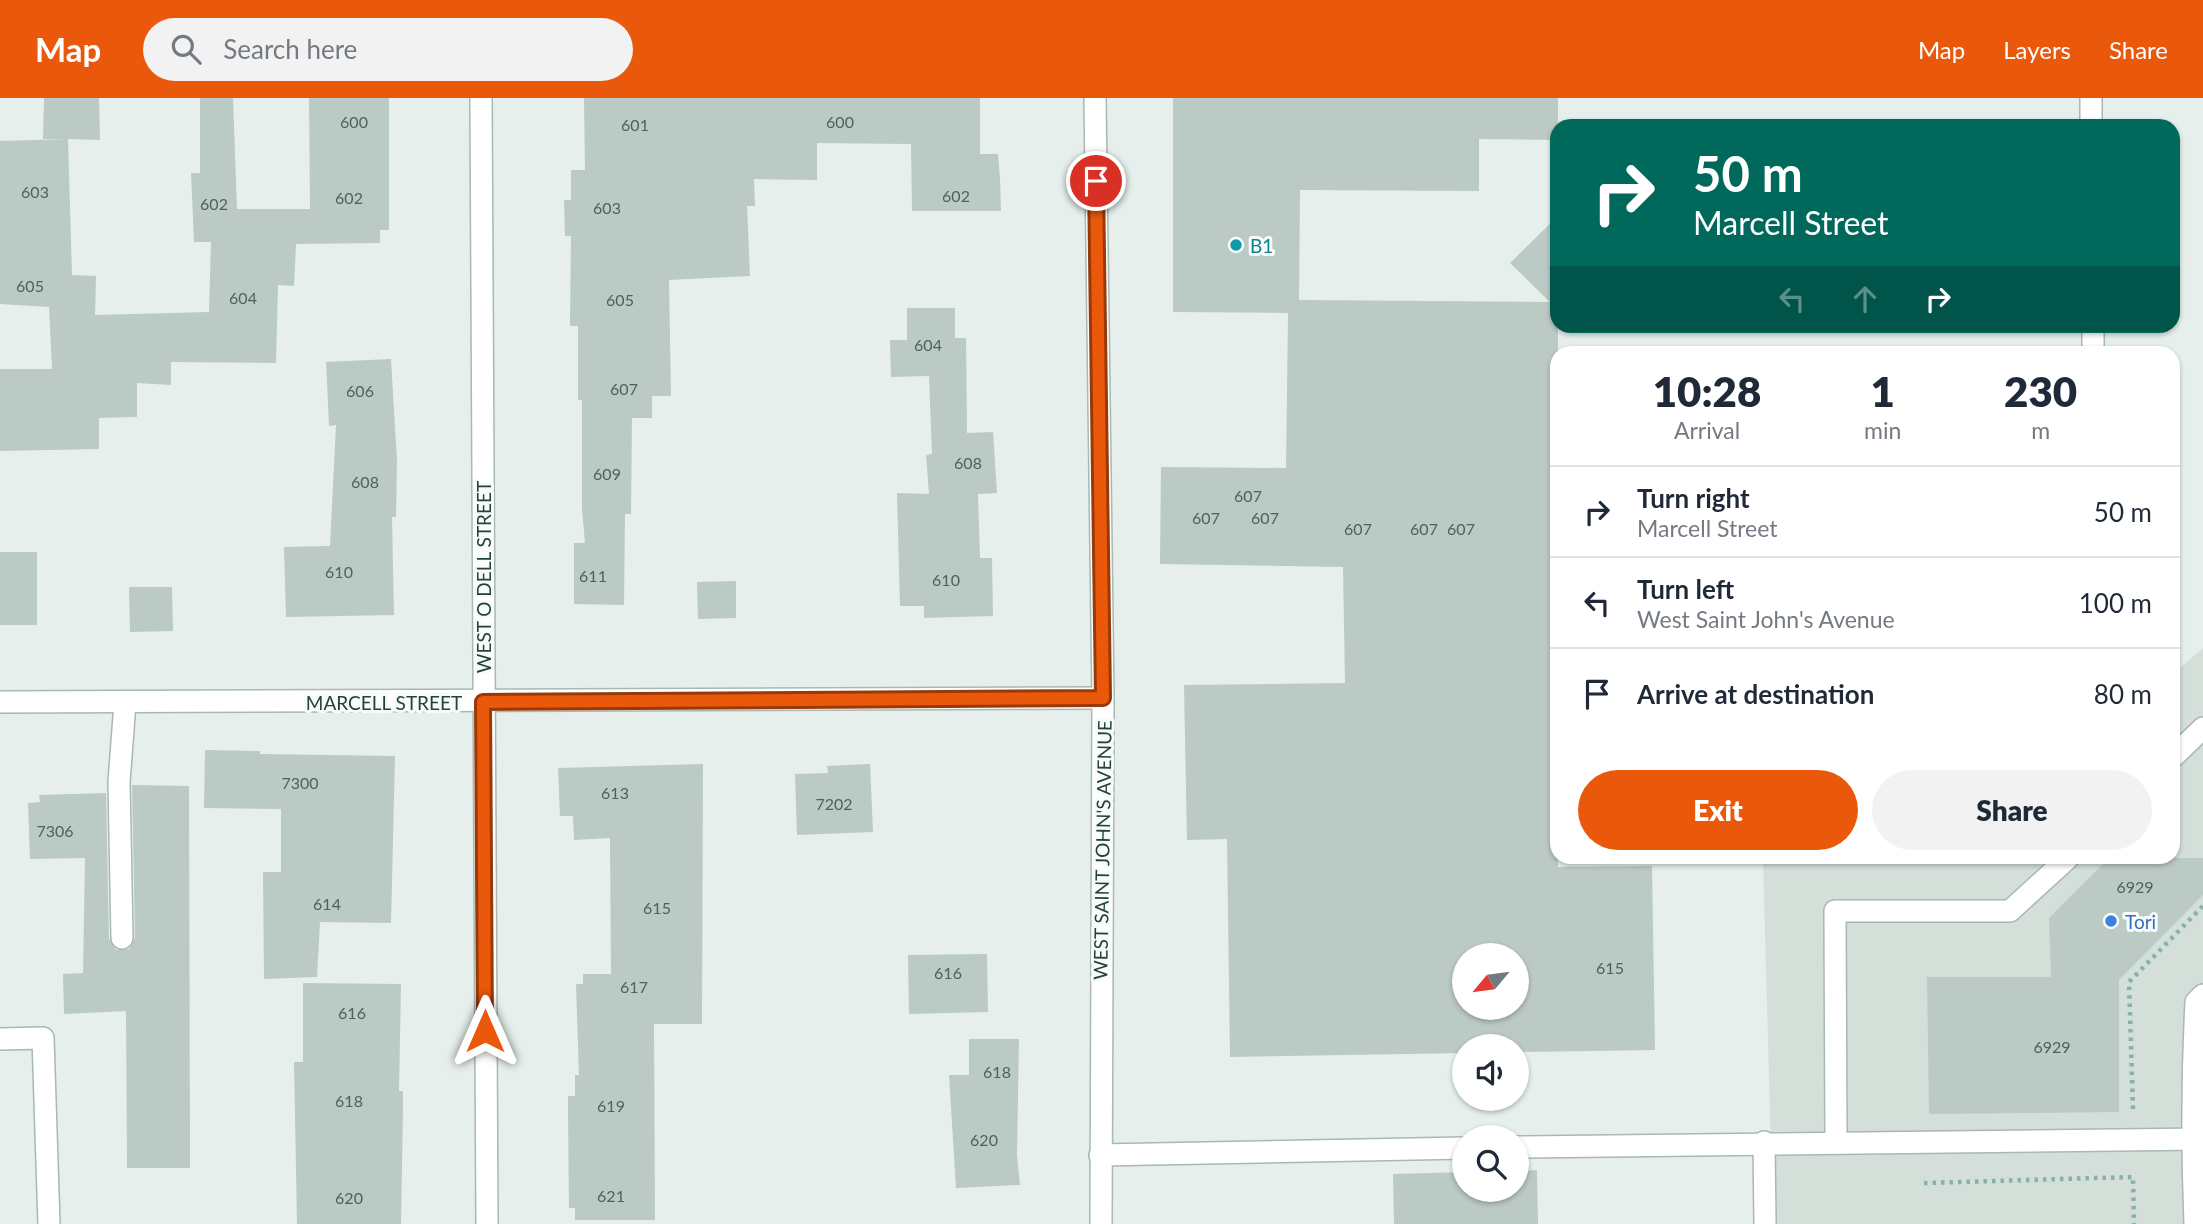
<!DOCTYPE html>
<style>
:root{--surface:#fff;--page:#f2f2f3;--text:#1f2937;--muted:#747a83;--line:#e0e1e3;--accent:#ea580c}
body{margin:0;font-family:Lato,sans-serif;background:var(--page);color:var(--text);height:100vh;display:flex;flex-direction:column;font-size:26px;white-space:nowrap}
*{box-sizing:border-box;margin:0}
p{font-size:23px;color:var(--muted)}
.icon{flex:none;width:38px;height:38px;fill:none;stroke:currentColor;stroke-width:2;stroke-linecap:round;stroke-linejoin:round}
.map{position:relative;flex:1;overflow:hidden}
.side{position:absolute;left:1550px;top:248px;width:630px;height:518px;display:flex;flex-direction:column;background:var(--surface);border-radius:21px;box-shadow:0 2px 5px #0004}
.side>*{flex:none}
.banner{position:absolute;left:1550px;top:21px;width:630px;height:214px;border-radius:21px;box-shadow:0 2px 5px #0004;background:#00695c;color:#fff;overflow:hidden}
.needle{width:46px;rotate:241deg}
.tools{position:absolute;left:1452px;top:845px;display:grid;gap:14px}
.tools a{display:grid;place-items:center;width:77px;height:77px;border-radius:50%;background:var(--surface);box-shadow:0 2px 5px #0004;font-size:35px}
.pin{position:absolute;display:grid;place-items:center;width:60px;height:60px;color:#fff;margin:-30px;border:4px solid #fff;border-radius:50%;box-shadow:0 2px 7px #0007}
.me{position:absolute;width:77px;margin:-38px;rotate:0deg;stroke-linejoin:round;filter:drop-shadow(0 0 5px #0008)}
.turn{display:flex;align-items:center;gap:24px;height:147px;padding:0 28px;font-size:32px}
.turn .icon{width:91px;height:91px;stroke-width:2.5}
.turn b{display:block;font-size:49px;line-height:60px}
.lanes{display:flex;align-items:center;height:66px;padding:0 28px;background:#0003;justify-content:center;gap:35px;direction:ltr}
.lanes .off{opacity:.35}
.eta{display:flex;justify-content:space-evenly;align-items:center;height:119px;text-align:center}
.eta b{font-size:42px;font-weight:800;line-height:49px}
.primary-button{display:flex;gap:14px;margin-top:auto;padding:14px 28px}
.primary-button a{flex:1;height:80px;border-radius:42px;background:var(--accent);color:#fff;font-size:28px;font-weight:800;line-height:80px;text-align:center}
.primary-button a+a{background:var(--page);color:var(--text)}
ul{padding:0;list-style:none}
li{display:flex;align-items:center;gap:21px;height:91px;padding:0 28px;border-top:2px solid var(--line)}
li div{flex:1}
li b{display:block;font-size:26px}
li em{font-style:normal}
header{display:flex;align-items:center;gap:42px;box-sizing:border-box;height:98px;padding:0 35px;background:var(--accent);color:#fff}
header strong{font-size:33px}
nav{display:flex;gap:38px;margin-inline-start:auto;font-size:24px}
.search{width:490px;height:63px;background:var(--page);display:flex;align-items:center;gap:18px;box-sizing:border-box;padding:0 24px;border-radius:38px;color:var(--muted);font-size:26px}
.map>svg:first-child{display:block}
.built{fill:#d4dfda}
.building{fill:#bbcac4;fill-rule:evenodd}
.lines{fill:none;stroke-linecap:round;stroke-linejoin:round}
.service-casing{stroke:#a8b8b2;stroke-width:24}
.minor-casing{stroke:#a8b8b2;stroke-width:24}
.tertiary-casing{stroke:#a8b8b2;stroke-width:24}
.path{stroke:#86b3a5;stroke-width:4.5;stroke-dasharray:3.5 5;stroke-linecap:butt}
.service{stroke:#fff;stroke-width:21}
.minor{stroke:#fff;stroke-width:21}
.tertiary{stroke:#fff;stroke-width:21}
.route-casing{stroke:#983908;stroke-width:18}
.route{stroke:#ea580c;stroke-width:12}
.culture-dot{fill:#0f9aa8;stroke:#f7fbf9;stroke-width:2.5}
.shop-dot{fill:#3f7fe0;stroke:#f7fbf9;stroke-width:2.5}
.labels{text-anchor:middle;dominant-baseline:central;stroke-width:6;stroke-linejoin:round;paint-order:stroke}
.number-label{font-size:16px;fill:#4a645c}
.culture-label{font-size:19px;fill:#0d838f;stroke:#f7fbf9;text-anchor:start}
.street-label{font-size:19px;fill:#24423a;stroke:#f7fbf9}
.shop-label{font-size:19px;fill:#366cbe;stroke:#f7fbf9;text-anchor:start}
</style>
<header>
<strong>Map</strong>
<div class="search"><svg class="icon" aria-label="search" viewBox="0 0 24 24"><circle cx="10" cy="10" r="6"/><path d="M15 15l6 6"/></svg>Search here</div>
<nav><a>Map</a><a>Layers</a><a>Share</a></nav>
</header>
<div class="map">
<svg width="2203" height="1126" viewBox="0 0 2203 1126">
<rect width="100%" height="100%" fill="#e6efeb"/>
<polygon class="built" points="2203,550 2203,1126 1773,1126 1763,760 2174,760 2174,575"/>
<g class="building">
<polygon points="44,0 99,0 100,42 68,41 72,177 96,178 95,217 209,214 211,144 194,144 191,75 200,75 200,0 233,0 237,111 310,111 309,0 389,0 389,132 380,132 380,145 296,146 294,188 278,187 276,265 171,264 171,287 137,285 137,319 99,320 99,351 0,353 0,271 52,271 49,209 0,206 0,43 68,41 43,41"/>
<polygon points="584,0 980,0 980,56 998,56 1000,80 1001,113 912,113 911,46 817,45 817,82 754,81 755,108 747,108 750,178 669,182 671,298 652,298 652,320 632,320 631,416 625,416 624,507 574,506 574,445 585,445 582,411 582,302 578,302 578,228 570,228 571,138 565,138 564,102 571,102 571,72 585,72"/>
<path d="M 1173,0 L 1558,0 L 1558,42 L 1479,41 L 1479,93 L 1300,92 L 1299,202 L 1550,204 L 1510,165 L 1558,118 L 1558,769 L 1652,768 L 1655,952 L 1517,954 L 1517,948 L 1465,948 L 1465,955 L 1230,959 L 1227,741 L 1187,742 L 1184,587 L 1345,585 L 1343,469 L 1160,466 L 1161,369 L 1286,370 L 1288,215 L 1173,214 ZM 1465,858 L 1517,858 L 1517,910 L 1465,910 Z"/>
<polygon points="907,210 955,210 955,240 966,240 967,335 993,334 997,395 978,396 980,460 992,460 993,518 924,520 924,508 900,508 897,395 929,396 926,357 932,356 929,278 891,279 890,242 907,242"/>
<polygon points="391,261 397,363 396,419 392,419 394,517 286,519 284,449 330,448 336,327 329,328 326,264"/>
<rect x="0" y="454" width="37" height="73"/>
<polygon points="736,483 736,520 698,521 697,484"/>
<polygon points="129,489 172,489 173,533 130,534"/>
<polygon points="205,652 260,653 260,656 395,658 391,825 320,824 317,879 264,881 263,774 281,774 281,711 204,710"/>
<polygon points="703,666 702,926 654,926 655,1122 575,1122 575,1110 569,1110 568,1015 568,998 575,998 575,977 579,977 576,886 583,886 583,876 611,876 610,740 574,742 573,718 560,718 558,670"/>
<polygon points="870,666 873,734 797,737 795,676 828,675 827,668"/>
<polygon points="132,687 189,688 190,1070 127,1070 126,913 64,916 63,876 83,875 85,760 30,761 28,705 40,704 39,697 106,695 109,841 116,852 129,851 135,840"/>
<polygon points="2109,760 2203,760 2203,797 2119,882 2119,1014 1929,1016 1927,879 2051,879 2049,820"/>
<polygon points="987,856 988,914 909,916 908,857"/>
<polygon points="303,885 401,886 399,993 403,993 403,1010 401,1126 297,1126 294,964 303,964"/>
<polygon points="969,941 1019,941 1017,1057 1020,1087 956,1090 949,977 969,977"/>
<polygon points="1537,1072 1538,1126 1394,1126 1393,1076 1465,1074 1465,1092 1517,1092 1517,1073"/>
</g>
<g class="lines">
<defs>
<g id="service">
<polyline points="2174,658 2203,630"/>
<polyline points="122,840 119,684 125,605"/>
<polyline points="0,941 43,940 49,1126"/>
<polyline points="1764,1044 1765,1126"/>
<polyline points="1836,1044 1835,813 2010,813 2068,760"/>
<polyline points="1517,1049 2203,1041"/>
<polyline points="1100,1057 1465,1050"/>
<path d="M 2195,1126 C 2192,1052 2192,978 2196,904 L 2203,897"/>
</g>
<g id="minor">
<polyline points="481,0 487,1126"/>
<polyline points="2091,0 2091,28"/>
<polyline points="2093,228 2093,256"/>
<polyline points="0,604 1103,600"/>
</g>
<polyline id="tertiary" points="1095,0 1103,600 1101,1126"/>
</defs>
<use href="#service" class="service-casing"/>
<use href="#minor" class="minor-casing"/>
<use href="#tertiary" class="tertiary-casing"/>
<g class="path">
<polyline points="2133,1011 2129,884 2203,808"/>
<polyline points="1924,1085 2133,1079 2134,1126"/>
</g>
<use href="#service" class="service"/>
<use href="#minor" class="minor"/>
<use href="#tertiary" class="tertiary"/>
</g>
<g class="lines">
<defs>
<polyline id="route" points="485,933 483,604 1103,600 1096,83"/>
</defs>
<use href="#route" class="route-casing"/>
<use href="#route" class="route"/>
</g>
<circle class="culture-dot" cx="1236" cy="147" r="7"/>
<circle class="shop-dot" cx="2111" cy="823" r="7"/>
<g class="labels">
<g class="number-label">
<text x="354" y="23">600</text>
<text x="840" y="23">600</text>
<text x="635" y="26">601</text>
<text x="35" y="93">603</text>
<text x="956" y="97">602</text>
<text x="349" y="99">602</text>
<text x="214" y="105">602</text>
<text x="607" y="109">603</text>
<text x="30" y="187">605</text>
<text x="243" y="199">604</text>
<text x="620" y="201">605</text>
<text x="928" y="246">604</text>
<text x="624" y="290">607</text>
<text x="360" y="292">606</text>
<text x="968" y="364">608</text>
<text x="607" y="375">609</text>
<text x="365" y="383">608</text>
<text x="1248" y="397">607</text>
<text x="1206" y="419">607</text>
<text x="1265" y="419">607</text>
<text x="1358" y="430">607</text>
<text x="1424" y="430">607</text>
<text x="1461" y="430">607</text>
<text x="339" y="473">610</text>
<text x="593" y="477">611</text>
<text x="946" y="481">610</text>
<text x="300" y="684">7300</text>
<text x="615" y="694">613</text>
<text x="834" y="705">7202</text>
<text x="55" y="732">7306</text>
<text x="2135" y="788">6929</text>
<text x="327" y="805">614</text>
<text x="657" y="809">615</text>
<text x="1610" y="869">615</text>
<text x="948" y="874">616</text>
<text x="634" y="888">617</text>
<text x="352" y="914">616</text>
<text x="2052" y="948">6929</text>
<text x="997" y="973">618</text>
<text x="349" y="1002">618</text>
<text x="611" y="1007">619</text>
<text x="984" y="1041">620</text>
<text x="611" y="1097">621</text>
<text x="349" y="1099">620</text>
</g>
<g class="culture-label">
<text x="1250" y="147">B1</text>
</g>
<g class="street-label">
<text transform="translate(483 479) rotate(-90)">WEST O DELL STREET</text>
<text x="384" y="604">MARCELL STREET</text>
<text transform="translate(1102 752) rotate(-89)">WEST SAINT JOHN'S AVENUE</text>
</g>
<g class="shop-label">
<text x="2125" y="823">Tori</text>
</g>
</g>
</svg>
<div class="tools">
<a><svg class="needle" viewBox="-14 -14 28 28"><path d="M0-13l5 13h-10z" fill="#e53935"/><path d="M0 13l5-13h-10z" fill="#747a83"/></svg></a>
<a><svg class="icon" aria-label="sound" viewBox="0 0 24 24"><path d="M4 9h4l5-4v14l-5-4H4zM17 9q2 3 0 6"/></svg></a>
<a><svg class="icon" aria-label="search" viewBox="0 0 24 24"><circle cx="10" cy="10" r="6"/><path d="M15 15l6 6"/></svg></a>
</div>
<div class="pin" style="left:1096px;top:83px;background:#d93025"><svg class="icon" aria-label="arrive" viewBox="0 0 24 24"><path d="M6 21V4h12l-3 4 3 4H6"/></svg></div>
<svg class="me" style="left:485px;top:933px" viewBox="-20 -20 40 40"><path d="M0-17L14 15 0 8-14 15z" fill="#ea580c" stroke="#fff" stroke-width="4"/></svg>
<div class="banner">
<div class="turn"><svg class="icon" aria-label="right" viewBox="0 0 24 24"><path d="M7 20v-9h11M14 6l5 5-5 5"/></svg><div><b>50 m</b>Marcell Street</div></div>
<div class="lanes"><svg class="icon off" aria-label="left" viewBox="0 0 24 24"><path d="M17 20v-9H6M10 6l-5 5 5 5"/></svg><svg class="icon off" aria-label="ahead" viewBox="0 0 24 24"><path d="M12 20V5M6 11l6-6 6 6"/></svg><svg class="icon" aria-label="right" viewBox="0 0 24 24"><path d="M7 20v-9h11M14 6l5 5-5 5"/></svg></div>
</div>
<section class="side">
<div class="eta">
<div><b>10:28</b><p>Arrival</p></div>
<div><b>1</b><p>min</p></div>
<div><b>230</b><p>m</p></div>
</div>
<ul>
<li><svg class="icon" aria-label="right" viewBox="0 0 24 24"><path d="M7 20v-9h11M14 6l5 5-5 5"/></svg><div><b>Turn right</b><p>Marcell Street</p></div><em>50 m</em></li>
<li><svg class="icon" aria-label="left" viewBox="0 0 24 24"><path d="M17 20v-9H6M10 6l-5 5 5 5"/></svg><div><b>Turn left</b><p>West Saint John's Avenue</p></div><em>100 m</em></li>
<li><svg class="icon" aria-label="arrive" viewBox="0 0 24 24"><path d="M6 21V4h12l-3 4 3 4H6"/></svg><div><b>Arrive at destination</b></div><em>80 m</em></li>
</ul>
<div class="primary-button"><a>Exit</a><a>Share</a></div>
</section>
</div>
